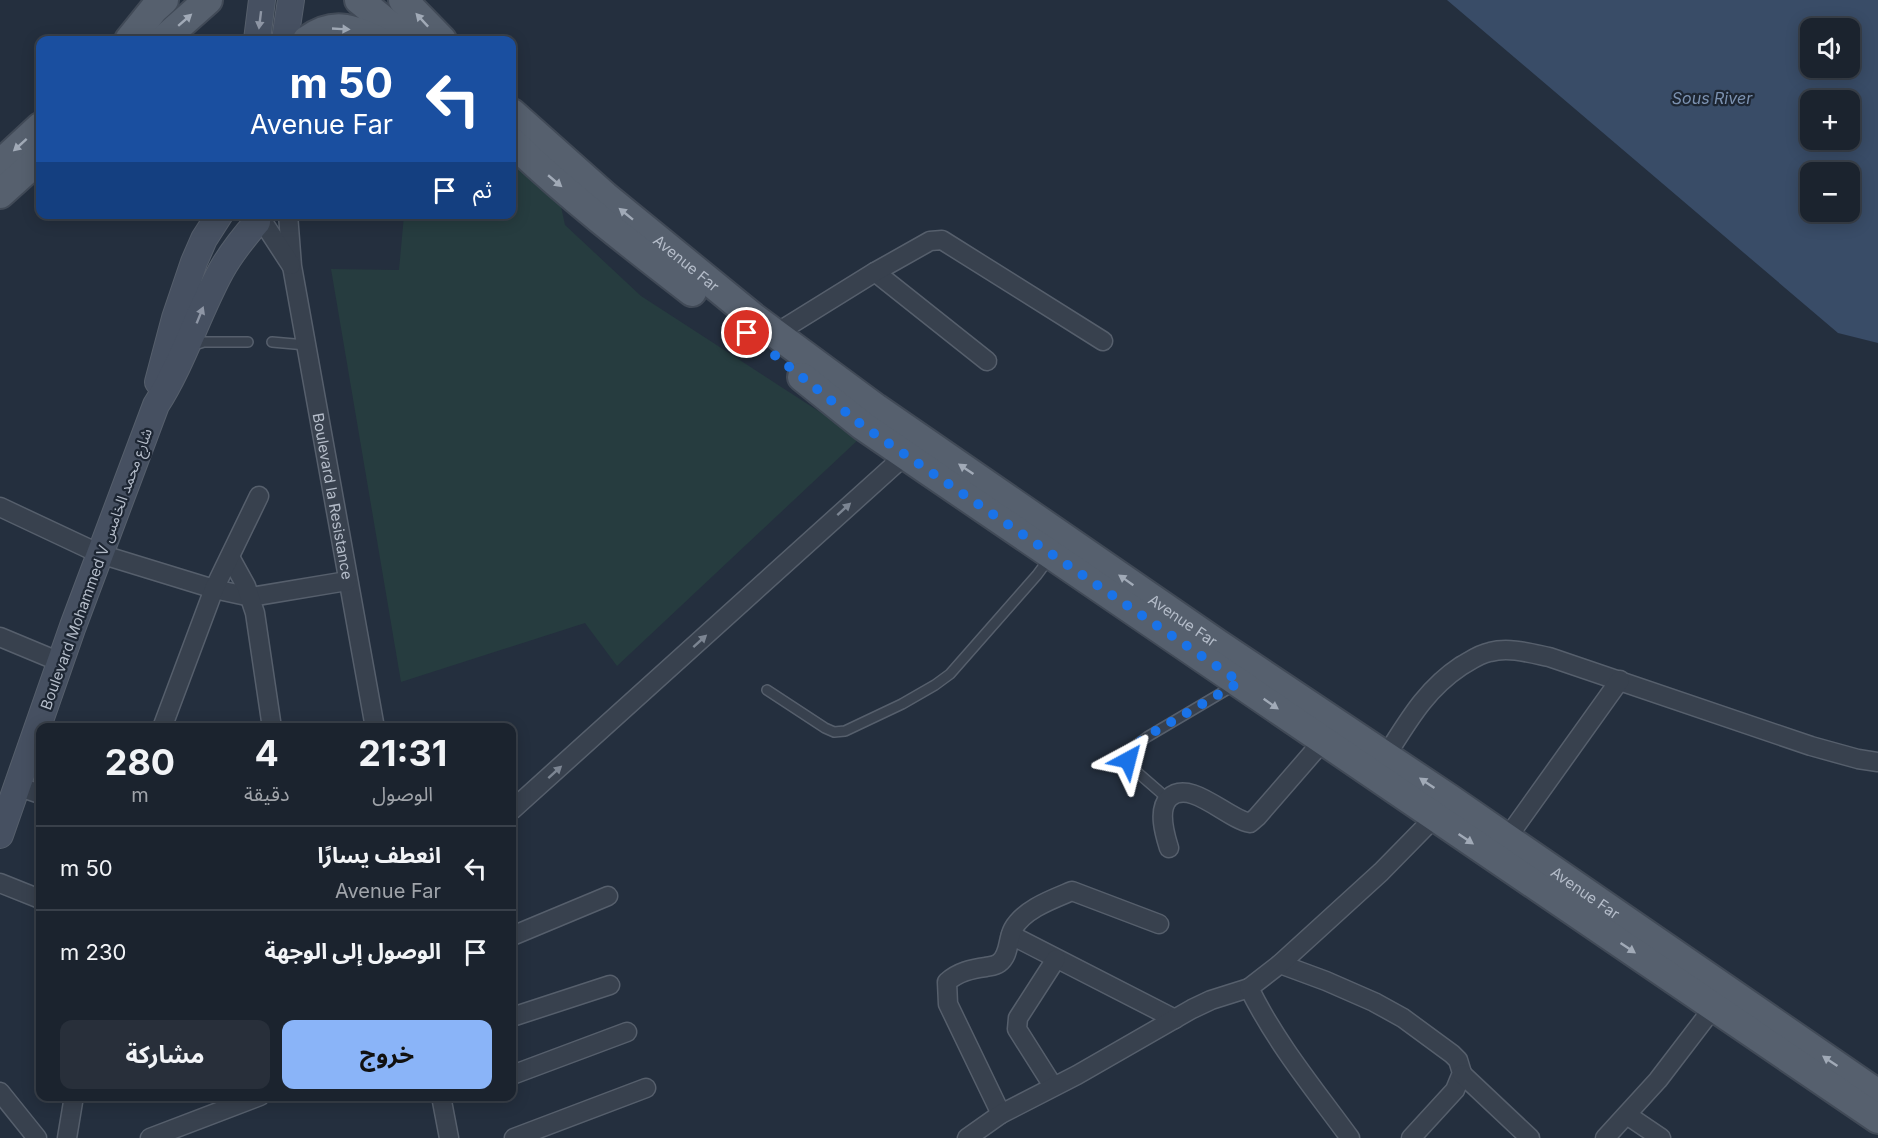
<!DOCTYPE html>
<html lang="ar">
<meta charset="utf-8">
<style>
:root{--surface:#1b232e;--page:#282f3a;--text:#f1f3f6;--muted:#a0a4aa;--line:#39404a;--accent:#8ab4f8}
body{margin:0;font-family:Inter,"Noto Sans Arabic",sans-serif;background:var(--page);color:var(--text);direction:rtl;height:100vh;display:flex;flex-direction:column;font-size:22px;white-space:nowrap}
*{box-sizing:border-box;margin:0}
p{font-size:20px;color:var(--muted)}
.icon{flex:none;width:33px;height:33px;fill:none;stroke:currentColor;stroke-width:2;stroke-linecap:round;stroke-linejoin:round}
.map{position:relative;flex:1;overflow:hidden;direction:ltr}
.details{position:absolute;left:36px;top:723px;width:480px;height:378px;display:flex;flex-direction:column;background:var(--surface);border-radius:12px;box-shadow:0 3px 15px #0003,0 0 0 2px var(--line);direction:rtl}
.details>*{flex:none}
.guide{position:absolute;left:36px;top:36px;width:480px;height:183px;border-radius:12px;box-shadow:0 3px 15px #0003,0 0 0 2px var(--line);direction:rtl;background:#1a4fa0;color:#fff;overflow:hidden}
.controls{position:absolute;left:1800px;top:18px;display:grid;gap:12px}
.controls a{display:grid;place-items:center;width:60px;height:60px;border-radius:12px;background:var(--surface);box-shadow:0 3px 15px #0003,0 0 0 2px var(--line);font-size:30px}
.pin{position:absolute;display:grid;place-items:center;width:51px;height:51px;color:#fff;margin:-26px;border:3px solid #fff;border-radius:50%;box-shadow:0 2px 6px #0007}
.me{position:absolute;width:66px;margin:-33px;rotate:38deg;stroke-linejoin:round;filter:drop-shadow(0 0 4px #0008)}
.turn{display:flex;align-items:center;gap:21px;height:126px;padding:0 24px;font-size:27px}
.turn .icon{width:78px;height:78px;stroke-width:2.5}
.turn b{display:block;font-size:42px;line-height:51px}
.then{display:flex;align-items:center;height:57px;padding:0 24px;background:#0003;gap:12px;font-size:22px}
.eta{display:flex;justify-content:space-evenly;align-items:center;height:102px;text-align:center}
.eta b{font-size:36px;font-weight:700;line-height:42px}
.primary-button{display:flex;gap:12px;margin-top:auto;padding:12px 24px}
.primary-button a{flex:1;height:69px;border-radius:12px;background:var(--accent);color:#111;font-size:24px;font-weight:700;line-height:69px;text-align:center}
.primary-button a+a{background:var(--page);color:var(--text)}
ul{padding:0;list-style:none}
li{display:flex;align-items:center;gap:18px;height:84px;padding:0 24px;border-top:2px solid var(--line)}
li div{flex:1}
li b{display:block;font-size:22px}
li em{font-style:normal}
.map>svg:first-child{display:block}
.green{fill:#263c3f}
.water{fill:#394c67;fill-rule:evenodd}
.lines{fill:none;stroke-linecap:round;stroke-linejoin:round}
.service-casing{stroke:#565f6c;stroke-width:12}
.minor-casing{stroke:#565f6c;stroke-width:21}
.secondary-casing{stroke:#565f6c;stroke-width:28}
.primary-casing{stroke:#414a57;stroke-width:32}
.service{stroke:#38414e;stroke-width:9}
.minor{stroke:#38414e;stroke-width:18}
.secondary{stroke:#465061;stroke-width:26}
.primary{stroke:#56606e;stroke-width:28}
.oneway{fill:#a1aab7}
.oneway2{fill:#8e96a5}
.oneway3{fill:#7c8592}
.route{stroke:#1a73e8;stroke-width:10;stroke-dasharray:0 18}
.labels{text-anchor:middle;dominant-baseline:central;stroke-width:4.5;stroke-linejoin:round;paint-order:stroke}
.street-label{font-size:15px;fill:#b4bcc9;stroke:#1d2633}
.water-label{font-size:16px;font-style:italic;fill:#7c92b1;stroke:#1d2633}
</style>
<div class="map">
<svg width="1878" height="1138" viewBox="0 0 1878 1138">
<rect width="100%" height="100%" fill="#242f3e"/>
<polygon class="green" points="512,164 560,202 565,225 641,296 860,438 617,666 585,623 401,682 331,269 399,270 404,215 512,214"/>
<path class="water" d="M 1447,0 L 1878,0 L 1878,343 L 1838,333 ZM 1810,28 L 1850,28 L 1850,68 L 1810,68 ZM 1810,100 L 1850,100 L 1850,140 L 1810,140 ZM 1810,172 L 1850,172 L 1850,212 L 1810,212 Z"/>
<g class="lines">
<defs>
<g id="service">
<polyline points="272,342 306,345"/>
<polyline points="191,346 204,342 248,342"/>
<polyline points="767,690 825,728 834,732 845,731 902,704 935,685 950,674 1037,575 1051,556"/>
<polyline points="1168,799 1130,766 1129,753 1132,748 1147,737 1235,685"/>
</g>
<g id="minor">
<path id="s1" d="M 288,214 L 292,266 L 375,728"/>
<polyline points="263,222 291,265"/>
<polyline points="875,272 987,361"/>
<polyline points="775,334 875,272 930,241 942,240 1103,341"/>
<polyline points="0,507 100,554 214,589 251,597 347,581"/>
<polyline points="230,557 246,586 255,613 272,728"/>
<polyline points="0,637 60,662"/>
<polyline points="162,728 214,589 259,496"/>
<path d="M 1380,765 C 1405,727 1422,692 1461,666 C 1470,661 1479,654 1490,652 C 1509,647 1530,653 1549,657 L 1811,746 L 1858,759 L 1878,762"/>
<polyline points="17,786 40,794"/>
<polyline points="512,810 911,450"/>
<polyline points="1502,845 1620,680"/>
<path d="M 1169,848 C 1165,835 1157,810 1169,798 C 1190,778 1227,819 1250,823 L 1257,817 L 1323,741"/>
<polyline points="0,883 40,899"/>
<polyline points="1011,935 1175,1019"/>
<polyline points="512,936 608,896"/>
<polyline points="1280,964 1326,981 1374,1002 1403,1018 1452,1054 1458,1060 1462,1073 1455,1090 1411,1138"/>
<polyline points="512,1017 610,985"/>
<polyline points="1462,1074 1530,1138"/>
<polyline points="512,1075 627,1032"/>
<polyline points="1053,1086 1017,1029 1018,1018 1056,959"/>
<polyline points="0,1092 37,1138"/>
<polyline points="441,1096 449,1138"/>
<path d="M 1001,1114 L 948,1004 L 947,982 C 958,972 971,969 986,967 C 991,966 995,966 999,963 C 1010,955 1007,940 1013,929 C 1024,909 1053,899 1072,891 L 1159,924"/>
<polyline points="1627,1115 1661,1138"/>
<polyline points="67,1138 74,1096"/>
<polyline points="150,1138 260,1096"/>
<polyline points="514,1138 646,1088"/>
<polyline points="967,1138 1001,1114 1077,1075 1192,1009 1211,1000 1249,988"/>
<path d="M 1350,1138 C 1315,1090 1276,1043 1249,988 L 1280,964 L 1381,872 L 1435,817"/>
<polyline points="1605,1138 1658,1080 1720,999"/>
</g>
<g id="secondary">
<polyline points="257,40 262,0"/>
<polyline points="285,40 291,0"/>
<polyline points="158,382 175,318 194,262 204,239 220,214"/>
<path d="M 0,835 L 73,626 L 156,405 C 183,363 197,315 221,271 C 231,253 243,238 257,222"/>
</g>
<g id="primary">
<polyline points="359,0 408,40"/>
<polyline points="403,0 442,40"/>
<polyline points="129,40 154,9 164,0"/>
<polyline points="163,40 208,0"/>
<path d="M 307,40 C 333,21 350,28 377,40"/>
<path id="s2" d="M 512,113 L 605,196 L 753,317 L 876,408 L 1218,644 L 1450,799 L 1878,1094"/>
<path d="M 512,142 C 568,196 630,244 692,292"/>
<polyline points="0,164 40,127"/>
<polyline points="0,194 40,158"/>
<polyline points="802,377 863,426 927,470 1878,1119"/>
</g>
</defs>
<use href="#service" class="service-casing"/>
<use href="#minor" class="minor-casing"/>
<use href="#secondary" class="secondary-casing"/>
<use href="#primary" class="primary-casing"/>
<use href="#service" class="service"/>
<use href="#minor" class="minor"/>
<use href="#secondary" class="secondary"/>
<use href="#primary" class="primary"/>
</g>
<defs><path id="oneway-solid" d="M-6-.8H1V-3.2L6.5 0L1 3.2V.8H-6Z" transform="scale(1.5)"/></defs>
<g class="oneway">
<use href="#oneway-solid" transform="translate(185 20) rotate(-41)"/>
<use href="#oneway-solid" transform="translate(422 20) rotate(-133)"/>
<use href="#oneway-solid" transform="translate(341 29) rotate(3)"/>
<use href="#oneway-solid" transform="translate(20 145) rotate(138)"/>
<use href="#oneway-solid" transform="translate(555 181) rotate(40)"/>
<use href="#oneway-solid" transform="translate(626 214) rotate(-141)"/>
<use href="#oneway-solid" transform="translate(966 469) rotate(-146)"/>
<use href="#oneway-solid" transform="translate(1126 580) rotate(-145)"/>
<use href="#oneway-solid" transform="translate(1271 704) rotate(35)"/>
<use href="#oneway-solid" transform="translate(1427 783) rotate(-146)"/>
<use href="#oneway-solid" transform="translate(1466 839) rotate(34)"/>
<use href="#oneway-solid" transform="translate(1628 948) rotate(34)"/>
<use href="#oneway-solid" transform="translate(1830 1061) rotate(-146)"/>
</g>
<g class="oneway2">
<use href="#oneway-solid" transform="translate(260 20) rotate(97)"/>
<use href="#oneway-solid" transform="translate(200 315) rotate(-68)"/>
</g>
<g class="oneway3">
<use href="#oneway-solid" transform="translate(844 509) rotate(-42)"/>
<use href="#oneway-solid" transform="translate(700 641) rotate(-42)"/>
<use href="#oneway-solid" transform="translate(555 772) rotate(-42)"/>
</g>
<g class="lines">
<polyline class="route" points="747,333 863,426 1240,682 1147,736 1132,748 1128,760"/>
</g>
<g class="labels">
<g class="street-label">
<text stroke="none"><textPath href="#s2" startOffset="230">Avenue Far</textPath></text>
<text stroke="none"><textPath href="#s1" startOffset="286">Boulevard la Resistance</textPath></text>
<text transform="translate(96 569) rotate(-70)">Boulevard Mohammed V شارع محمد الخامس</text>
<text stroke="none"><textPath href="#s2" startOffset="842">Avenue Far</textPath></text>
<text stroke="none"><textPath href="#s2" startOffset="1328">Avenue Far</textPath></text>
</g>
<g class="water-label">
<text x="1712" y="98">Sous River</text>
</g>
</g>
</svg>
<div class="controls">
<a><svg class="icon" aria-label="sound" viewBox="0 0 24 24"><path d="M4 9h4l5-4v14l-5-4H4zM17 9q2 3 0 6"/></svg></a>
<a>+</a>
<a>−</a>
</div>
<div class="pin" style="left:747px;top:333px;background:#d93025"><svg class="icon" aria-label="arrive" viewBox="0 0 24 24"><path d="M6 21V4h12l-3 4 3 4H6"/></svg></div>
<svg class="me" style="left:1128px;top:760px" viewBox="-20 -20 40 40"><path d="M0-17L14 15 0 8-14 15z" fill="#1a73e8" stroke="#fff" stroke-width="4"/></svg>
<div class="guide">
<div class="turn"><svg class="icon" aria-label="left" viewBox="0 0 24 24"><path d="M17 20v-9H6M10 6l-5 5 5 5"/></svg><div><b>50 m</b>Avenue Far</div></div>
<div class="then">ثم<svg class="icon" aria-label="arrive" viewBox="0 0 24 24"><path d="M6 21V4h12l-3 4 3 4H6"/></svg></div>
</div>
<section class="details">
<div class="eta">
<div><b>21:31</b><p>الوصول</p></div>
<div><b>4</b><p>دقيقة</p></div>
<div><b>280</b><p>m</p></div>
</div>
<ul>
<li><svg class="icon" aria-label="left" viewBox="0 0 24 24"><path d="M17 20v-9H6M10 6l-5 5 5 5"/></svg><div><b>انعطف يسارًا</b><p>Avenue Far</p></div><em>50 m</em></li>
<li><svg class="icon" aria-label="arrive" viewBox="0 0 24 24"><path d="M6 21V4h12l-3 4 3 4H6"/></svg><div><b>الوصول إلى الوجهة</b></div><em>230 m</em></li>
</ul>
<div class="primary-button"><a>خروج</a><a>مشاركة</a></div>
</section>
</div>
